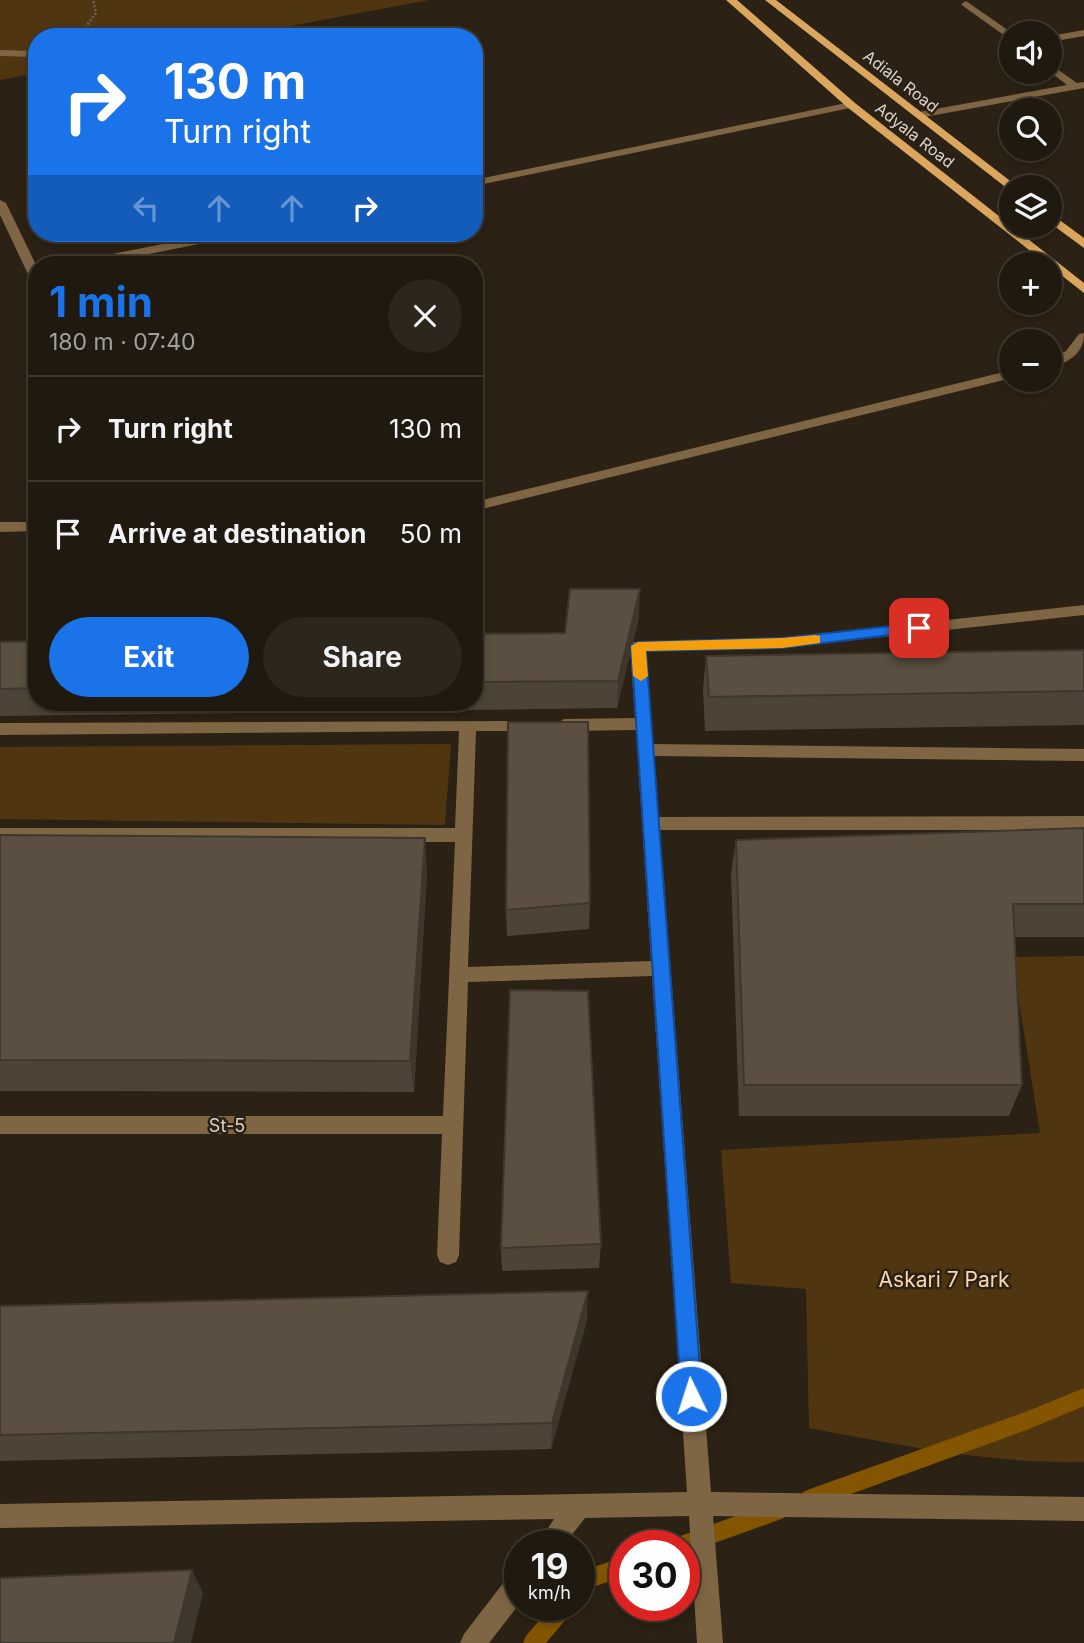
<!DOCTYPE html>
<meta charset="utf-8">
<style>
:root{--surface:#20190f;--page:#2d261d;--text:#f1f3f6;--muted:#a2a09e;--line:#3d382f;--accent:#1a73e8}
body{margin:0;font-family:Inter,sans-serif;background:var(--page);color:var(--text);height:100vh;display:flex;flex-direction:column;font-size:26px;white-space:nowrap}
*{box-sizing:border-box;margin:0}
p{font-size:23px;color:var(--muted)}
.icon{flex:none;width:38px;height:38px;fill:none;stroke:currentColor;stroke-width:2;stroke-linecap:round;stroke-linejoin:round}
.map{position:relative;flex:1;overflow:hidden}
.details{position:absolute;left:28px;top:256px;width:455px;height:455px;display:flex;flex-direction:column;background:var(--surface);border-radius:28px;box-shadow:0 4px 10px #0003,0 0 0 2px var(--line)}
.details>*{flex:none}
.guide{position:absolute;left:28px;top:28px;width:455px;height:214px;border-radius:28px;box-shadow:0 4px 10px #0003,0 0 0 2px var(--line);background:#1a73e8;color:#fff;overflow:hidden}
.controls{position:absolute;left:999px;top:21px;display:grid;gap:14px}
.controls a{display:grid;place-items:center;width:63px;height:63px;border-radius:50%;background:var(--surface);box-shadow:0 4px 10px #0003,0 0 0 2px var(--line);font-size:35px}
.speed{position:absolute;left:504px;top:1530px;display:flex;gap:14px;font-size:35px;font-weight:700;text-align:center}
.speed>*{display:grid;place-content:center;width:91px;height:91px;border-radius:50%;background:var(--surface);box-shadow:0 4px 10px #0003,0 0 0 2px var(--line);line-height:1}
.speed small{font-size:18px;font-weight:400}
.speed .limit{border:10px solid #d22;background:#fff;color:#111}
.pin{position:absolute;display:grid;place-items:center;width:60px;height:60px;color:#fff;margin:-30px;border-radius:14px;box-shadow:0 4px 10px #0006}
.me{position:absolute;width:77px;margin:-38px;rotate:356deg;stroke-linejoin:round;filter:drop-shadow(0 0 5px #0008)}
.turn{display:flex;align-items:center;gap:24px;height:147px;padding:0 21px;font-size:32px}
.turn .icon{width:91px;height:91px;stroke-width:2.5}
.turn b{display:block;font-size:49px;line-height:60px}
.lanes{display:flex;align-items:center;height:66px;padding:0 21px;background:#0003;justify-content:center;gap:35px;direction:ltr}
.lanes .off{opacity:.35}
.round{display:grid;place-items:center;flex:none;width:74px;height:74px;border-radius:37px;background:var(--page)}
.summary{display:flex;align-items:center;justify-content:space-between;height:119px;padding:0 21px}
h1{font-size:42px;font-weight:700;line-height:52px;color:var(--accent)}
.cta{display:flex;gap:14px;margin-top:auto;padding:14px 21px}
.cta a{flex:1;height:80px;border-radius:42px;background:var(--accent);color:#fff;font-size:28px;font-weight:700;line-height:80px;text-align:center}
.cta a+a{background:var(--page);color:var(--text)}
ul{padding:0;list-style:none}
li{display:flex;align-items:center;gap:21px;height:105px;padding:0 21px;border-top:2px solid var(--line)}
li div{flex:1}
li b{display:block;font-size:26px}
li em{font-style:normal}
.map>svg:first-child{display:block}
.green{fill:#503610}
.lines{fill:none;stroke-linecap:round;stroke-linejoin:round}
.stream{fill:#835500;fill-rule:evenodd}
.path{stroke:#6d6559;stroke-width:2.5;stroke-dasharray:2 2;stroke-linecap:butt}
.minor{fill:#7e6543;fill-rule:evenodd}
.major{fill:#dba65d;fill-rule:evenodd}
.wall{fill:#4d4437}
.shaded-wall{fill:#3f372d}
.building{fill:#5a4f40;stroke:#3f372d;stroke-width:2}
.route{fill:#1a73e8;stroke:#114b97;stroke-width:2}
.slow{fill:#f59e0b}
.labels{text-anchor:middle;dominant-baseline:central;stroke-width:5;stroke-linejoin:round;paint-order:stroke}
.far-street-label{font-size:16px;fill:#dad4cb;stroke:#2b2114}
.street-label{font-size:18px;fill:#dad4cb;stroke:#2b2114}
.near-park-label{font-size:21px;fill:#f8d7af;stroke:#2b2114}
</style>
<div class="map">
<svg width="1084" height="1643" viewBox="0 0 1084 1643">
<rect width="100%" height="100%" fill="#2b2114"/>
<g class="green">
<polygon points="0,0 429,0 232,37 37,37 37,73 0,80"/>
<polygon points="451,744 445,825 0,819 0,747"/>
<path d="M 1084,956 L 1084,1462 C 991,1464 899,1445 809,1428 L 806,1289 L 731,1283 L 721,1150 L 1040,1133 L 1012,957 Z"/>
</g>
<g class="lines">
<g class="stream">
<polygon points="1084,1388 1084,1406 1029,1429 810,1509 803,1506 800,1499 803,1492 810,1489 1028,1411"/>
<polygon points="777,1501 784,1504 787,1511 784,1518 684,1554 684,1545 672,1545 675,1538"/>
<polygon points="625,1556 625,1576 593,1587 586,1595 579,1598 580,1572"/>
<polygon points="552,1605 575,1605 572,1612 546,1643 523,1643 526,1636"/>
</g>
<polyline class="path" points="78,37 96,13 93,0"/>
<g class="minor">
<polygon points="966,1 1012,33 1012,41 963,6 961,4"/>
<polygon points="1084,30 1084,36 1050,42 1050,36"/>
<polygon points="0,50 37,51 37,57 0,56"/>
<polygon points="1050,64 1077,83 1084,82 1084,88 919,118 914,115 919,112 1067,85 1050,72"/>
<polygon points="851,102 856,105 855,107 474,186 474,180"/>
<polygon points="0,200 6,203 37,267 37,278 28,274 0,215"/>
<polygon points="218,233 240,233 234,237 99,264 76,264 82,260"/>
<path d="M 1084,333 C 1084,354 1069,362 1050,368 L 1050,359 L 1066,351 L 1079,334 Z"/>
<polygon points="1012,370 1012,378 474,511 474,502"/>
<polygon points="0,522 34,522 37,523 37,531 0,532"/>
<polygon points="1084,605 1084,615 782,648 646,651 653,744 1084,749 1084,761 654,756 659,817 1084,816 1084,830 660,830 711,1492 1084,1497 1084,1521 713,1516 723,1643 697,1643 689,1516 585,1518 564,1545 537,1545 554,1519 0,1528 0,1504 687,1492 652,976 468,982 459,1255 456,1262 448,1265 440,1262 437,1255 442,1134 0,1134 0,1116 443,1116 455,842 0,842 0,828 455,828 459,731 0,735 0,723 538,721 540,725 532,731 476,731 468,967 651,961 636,730 564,731 556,725 564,719 635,718 630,646 632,642 782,638"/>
<polygon points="520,1570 520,1603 489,1643 460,1643 464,1634 511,1573"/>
</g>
<g class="major">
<polygon points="726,0 737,0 855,103 1084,283 1084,293 847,107"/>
<polygon points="765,0 776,0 1018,187 1008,189"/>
<polygon points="1050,213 1084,238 1084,248 1050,223"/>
</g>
</g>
<g class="wall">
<polygon points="639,617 617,708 0,716 0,642 37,641 37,702 474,702 474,634 565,633"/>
<polygon points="1084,650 1084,725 705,731 703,690 706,656"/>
<polygon points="1084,828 1084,937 1014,937 1022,1085 1009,1116 739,1116 731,873 736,840"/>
<polygon points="0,835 427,872 414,1092 0,1091"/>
<polygon points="590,903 589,929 507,936 506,910"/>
<polygon points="601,1244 599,1268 502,1271 501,1248"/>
<polygon points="0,1306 587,1320 551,1449 0,1461"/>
</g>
<g class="shaded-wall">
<polygon points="640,589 639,617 617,708 618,681"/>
<polygon points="425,838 427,872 414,1092 410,1061"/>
<polygon points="588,1291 587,1320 551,1449 552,1423"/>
<polygon points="192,1570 203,1593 191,1643 174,1643"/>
</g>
<g class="building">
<polygon points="570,589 640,589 618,681 474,682 474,634 565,633"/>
<polygon points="37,641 37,688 0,689 0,642"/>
<polygon points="1084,650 1084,691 709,697 706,656"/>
<polygon points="508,722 588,722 590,903 506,910"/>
<polygon points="1084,828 1084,904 1013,904 1022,1085 744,1085 736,840"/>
<polygon points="0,835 425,838 410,1061 0,1060"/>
<polygon points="510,990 588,991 601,1244 501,1248"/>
<polygon points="588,1291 552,1423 0,1435 0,1306"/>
<polygon points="192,1570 174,1643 0,1643 0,1578"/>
</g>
<polygon class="route" points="919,623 924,625 924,631 782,648 646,651 702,1396 699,1404 691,1407 684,1404 681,1396 631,646 638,642 782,638"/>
<polygon class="slow" points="815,635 820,636 820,643 782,648 646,651 648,676 641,681 633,676 631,646 638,642 782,638"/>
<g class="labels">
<g class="far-street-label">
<text transform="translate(901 81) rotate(38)">Adiala Road</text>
<text transform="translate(915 135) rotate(38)">Adyala Road</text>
</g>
<g class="street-label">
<text x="227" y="1125">St-5</text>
</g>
<g class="near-park-label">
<text x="944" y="1279">Askari 7 Park</text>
</g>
</g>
</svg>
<div class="controls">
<a><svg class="icon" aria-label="sound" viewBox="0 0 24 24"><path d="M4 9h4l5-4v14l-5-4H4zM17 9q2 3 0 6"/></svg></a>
<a><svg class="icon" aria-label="search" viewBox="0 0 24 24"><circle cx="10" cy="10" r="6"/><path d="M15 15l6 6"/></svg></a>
<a><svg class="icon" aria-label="layers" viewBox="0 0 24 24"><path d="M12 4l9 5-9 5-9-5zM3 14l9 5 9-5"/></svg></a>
<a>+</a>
<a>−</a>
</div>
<div class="speed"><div>19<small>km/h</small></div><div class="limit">30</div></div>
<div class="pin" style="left:919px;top:628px;background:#d93025"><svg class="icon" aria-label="arrive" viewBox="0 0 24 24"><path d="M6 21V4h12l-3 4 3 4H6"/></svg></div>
<svg class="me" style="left:691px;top:1396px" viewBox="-20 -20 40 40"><circle r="17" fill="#1a73e8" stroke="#fff" stroke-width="3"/><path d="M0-11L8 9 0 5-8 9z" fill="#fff"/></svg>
<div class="guide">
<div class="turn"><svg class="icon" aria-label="right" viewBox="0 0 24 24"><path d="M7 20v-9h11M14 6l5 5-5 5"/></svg><div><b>130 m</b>Turn right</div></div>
<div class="lanes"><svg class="icon off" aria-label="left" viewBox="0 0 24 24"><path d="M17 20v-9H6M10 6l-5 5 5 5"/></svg><svg class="icon off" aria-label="ahead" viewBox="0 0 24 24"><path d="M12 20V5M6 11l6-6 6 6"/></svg><svg class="icon off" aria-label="ahead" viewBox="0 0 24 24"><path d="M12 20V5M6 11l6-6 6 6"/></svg><svg class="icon" aria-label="right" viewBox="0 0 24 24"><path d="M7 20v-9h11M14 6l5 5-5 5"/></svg></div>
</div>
<section class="details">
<div class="summary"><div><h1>1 min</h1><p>180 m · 07:40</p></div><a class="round"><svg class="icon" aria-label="close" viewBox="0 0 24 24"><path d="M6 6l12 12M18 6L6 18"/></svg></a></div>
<ul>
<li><svg class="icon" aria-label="right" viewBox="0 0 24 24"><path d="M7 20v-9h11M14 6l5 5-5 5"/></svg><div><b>Turn right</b></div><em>130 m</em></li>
<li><svg class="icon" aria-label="arrive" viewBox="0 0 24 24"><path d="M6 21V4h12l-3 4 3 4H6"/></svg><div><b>Arrive at destination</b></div><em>50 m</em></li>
</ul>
<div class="cta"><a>Exit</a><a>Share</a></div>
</section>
</div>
